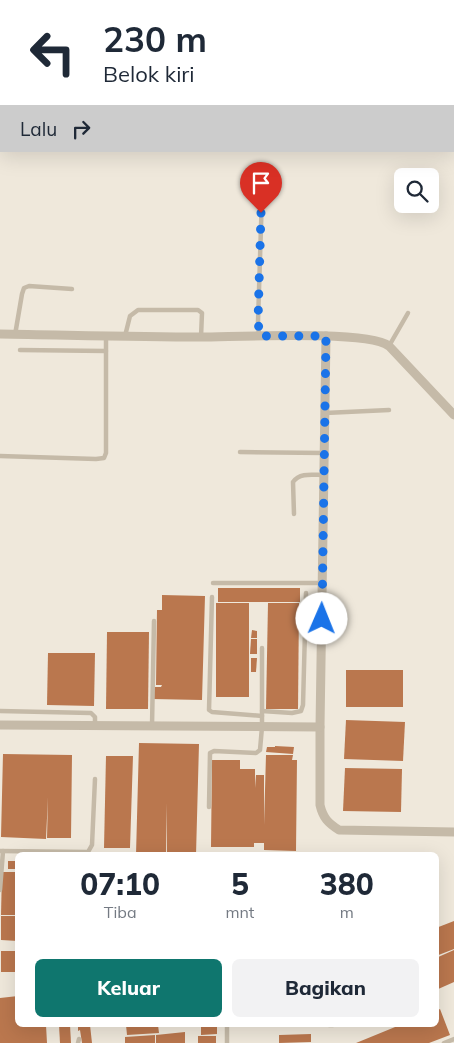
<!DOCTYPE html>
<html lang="id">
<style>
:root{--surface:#fff;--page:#f2f2f3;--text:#1f2937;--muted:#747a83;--accent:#0f766e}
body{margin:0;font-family:Mulish,sans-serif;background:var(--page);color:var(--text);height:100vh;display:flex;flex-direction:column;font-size:19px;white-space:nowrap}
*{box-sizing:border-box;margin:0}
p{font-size:16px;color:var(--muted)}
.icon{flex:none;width:28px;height:28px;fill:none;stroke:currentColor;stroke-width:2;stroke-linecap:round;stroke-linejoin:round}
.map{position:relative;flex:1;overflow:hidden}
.drawer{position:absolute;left:15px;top:852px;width:424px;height:175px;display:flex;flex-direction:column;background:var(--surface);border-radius:8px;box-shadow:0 5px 20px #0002}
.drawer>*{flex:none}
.top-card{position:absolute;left:0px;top:0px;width:455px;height:152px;box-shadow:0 5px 20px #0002;background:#fff;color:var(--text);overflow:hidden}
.tools{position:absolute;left:394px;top:168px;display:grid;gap:10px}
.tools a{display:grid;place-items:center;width:45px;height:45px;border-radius:8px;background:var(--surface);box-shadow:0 5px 20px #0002;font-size:25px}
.pin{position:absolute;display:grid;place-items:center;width:42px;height:42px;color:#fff;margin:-51px -21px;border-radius:50% 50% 50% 0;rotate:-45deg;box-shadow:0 0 5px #0007}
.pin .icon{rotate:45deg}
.me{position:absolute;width:55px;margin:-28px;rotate:1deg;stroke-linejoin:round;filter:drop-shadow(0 0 4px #0008)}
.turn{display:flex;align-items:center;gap:18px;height:105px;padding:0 20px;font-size:22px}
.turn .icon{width:65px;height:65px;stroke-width:2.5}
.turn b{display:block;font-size:35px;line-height:42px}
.then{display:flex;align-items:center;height:48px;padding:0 20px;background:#0003;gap:10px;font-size:19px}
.eta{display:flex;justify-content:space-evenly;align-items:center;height:85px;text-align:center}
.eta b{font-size:30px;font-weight:800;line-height:35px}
.action{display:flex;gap:10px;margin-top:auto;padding:10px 20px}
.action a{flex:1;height:58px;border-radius:8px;background:var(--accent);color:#fff;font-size:20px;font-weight:800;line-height:58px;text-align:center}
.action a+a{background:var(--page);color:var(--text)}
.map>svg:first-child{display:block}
.building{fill:#ba774e}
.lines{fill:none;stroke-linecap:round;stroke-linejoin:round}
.service{stroke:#c5baa8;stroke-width:4.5}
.minor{stroke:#c5baa8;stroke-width:9}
.route{stroke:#1a73e8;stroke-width:9;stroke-dasharray:0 16.2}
</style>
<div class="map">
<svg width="454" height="1043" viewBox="0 0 454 1043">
<rect width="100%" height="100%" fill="#efe8db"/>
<g class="building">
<rect x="218" y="588" width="82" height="14"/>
<polygon points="162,595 205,596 202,700 153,699 154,687 161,687 162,685 156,685 157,610 162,610"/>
<rect x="216" y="603" width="33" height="94"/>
<polygon points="268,603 299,603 298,709 266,709"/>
<polygon points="252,630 257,631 257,638 251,638"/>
<polygon points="107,632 149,632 148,709 106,709"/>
<polygon points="251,639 257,639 257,654 250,654"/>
<polygon points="48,653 95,653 94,706 47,705"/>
<polygon points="251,658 257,658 256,672 251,672"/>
<rect x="346" y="670" width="57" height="37"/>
<polygon points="346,720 405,722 403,761 344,759"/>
<polygon points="139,743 199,744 196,855 167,855 167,803 166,855 136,855"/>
<polygon points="275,746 294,747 293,754 266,752 267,747 275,747"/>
<polygon points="3,754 72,755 71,838 47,838 48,797 46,839 1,837"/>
<polygon points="266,755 293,755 292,760 297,760 296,851 264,850 264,843 254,843 254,847 211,847 212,760 240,760 240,769 255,769 255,788 256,775 264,775 264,825"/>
<polygon points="106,756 133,756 130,848 104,848"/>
<polygon points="345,768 402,769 401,812 343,811"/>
<rect x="8" y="861" width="10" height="8"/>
<polygon points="2,872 18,872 18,915 1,915"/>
<polygon points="1,916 18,916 18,941 1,940"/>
<polygon points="454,921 454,949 436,956 436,928"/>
<polygon points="454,950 454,982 436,990 436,958"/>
<rect x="1" y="951" width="17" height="21"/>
<polygon points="18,996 18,1025 46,1025 47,1043 0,1043 0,998"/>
<polygon points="440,1009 450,1035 429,1043 356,1043 400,1025 436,1025 436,1011"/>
<polygon points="59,1025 70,1025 71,1043 60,1043"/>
<polygon points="78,1025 90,1025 92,1043 82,1043 80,1030 78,1031"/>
<polygon points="126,1025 158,1025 159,1033 127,1035"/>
<polygon points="201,1025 217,1025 217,1034 201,1035"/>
<polygon points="185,1032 185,1043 156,1043 156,1035"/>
<polygon points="311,1034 311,1042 279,1043 279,1035"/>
<polygon points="155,1035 155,1043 125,1043 125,1037"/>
<rect x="198" y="1036" width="18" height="7"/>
</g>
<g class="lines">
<g class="service">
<polyline points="288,0 289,1"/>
<polyline points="120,1 120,0"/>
<polyline points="15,335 22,294 24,288 29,286 72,289"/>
<polyline points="125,336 130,316 138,310 198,310 202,313 201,337"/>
<polyline points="259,336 258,322 262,195"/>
<polyline points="389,346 408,313"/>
<polyline points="20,350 106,351"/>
<polyline points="325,413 389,410"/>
<polyline points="240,452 324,453"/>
<polyline points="0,456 96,459 104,458 106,453 106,336"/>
<path d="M 294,514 L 293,482 C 300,472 313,475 324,475"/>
<polyline points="213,583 322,583"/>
<polyline points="212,597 209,710 212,712 262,716"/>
<polyline points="0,711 91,713 95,717 95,726"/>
<polyline points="262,711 292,713 301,711 303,705 306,593"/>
<polyline points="152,726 154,621"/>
<polyline points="209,807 210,753 214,751 256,753 260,750 262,727 262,648"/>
<polyline points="0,851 88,852 92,845 95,779"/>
<polyline points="0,890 3,851"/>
<polyline points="329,1025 333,1025"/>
<polyline points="78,1043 79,1039"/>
<polyline points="227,1043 227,1025"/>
<polyline points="444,1043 454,1039"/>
</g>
<g class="minor">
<polyline points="434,0 435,1"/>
<path d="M 0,334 C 67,335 134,337 201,337 C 235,337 367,330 389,346 L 454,415"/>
<path d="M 326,336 L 320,727 L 320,805 C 323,818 328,823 339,830 L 454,832"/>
<polyline points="0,725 320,727"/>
</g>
</g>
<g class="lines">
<polyline class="route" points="261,213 258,322 260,336 326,336 322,619"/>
</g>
</svg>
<div class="tools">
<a><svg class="icon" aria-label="search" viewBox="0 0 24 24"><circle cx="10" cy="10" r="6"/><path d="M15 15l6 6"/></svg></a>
</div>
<div class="pin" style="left:261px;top:213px;background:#d93025"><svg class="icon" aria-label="arrive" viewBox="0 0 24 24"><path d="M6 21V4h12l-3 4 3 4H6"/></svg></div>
<svg class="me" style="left:322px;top:619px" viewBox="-20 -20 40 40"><circle r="19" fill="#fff"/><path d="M0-13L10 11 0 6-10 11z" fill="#1a73e8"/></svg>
<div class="top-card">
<div class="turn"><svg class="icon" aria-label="left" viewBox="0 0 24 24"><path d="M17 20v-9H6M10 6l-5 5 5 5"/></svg><div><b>230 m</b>Belok kiri</div></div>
<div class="then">Lalu<svg class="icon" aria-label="right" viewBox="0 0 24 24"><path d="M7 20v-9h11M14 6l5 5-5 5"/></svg></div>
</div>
<section class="drawer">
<div class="eta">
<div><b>07:10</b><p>Tiba</p></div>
<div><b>5</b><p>mnt</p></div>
<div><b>380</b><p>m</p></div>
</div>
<div class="action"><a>Keluar</a><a>Bagikan</a></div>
</section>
</div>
